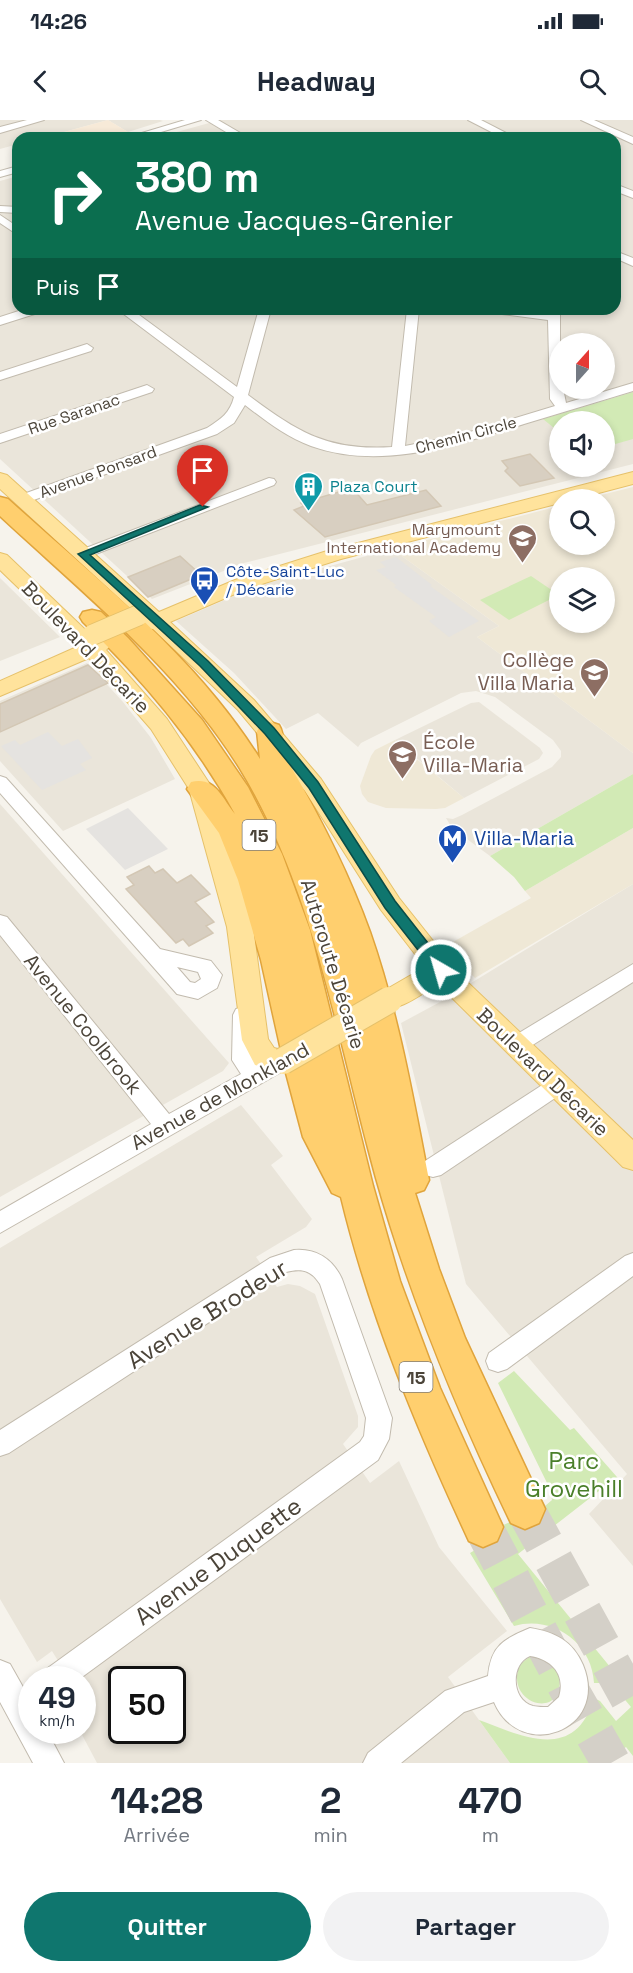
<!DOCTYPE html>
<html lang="fr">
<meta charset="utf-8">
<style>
:root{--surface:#fff;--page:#f2f2f3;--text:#1f2937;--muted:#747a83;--accent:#0f766e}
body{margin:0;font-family:"Space Grotesk",sans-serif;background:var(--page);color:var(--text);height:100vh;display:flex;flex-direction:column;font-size:22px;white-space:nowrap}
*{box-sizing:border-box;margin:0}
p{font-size:20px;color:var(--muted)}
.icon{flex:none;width:33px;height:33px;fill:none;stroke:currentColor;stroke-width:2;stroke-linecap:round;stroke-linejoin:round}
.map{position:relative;height:1643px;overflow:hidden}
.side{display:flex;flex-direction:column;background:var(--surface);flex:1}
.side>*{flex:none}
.guide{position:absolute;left:12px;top:12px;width:609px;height:183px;border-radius:18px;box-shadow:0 3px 9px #0003;background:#0b6e4f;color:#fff;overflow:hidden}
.needle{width:39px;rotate:21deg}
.buttons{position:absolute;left:549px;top:213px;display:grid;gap:12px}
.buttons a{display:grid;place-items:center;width:66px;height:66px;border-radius:50%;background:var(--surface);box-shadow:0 3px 9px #0003;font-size:30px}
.speed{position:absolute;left:18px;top:1546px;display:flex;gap:12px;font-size:30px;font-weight:700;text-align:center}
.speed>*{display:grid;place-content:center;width:78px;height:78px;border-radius:50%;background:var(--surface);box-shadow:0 3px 9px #0003;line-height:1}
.speed small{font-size:15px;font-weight:400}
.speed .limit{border:3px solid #111;border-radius:9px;background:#fff;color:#111}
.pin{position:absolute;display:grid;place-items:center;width:51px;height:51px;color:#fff;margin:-62px -26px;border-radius:50% 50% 50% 0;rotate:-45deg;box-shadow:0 0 6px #0007}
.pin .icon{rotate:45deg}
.me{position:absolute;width:66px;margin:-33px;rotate:322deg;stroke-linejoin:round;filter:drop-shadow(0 0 4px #0008)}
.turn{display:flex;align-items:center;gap:21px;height:126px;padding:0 24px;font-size:27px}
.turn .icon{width:78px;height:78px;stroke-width:2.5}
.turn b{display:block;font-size:42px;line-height:51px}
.then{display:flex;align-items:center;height:57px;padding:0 24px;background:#0003;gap:12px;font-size:22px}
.eta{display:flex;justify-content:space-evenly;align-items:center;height:102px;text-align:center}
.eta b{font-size:36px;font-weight:800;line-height:42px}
.button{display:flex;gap:12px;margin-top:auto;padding:12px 24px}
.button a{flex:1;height:69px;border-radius:36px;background:var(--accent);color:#fff;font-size:24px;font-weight:800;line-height:69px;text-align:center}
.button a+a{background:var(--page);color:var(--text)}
.status{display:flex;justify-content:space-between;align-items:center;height:42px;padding:0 30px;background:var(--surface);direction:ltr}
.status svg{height:16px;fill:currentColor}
header{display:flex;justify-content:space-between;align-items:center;height:78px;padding:0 24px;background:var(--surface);font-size:27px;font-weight:800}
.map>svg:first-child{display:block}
.residential{fill:#eae5da;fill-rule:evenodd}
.commercial{fill:#f7ead8}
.education{fill:#efe8d6;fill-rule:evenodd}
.green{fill:#d2eab5}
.parking{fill:#e5e3e0}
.building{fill:#d8cfc1;stroke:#d3c7b4;stroke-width:1.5}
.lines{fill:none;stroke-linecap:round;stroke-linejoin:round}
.highway-tunnel{stroke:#d4d0c8;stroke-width:39;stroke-dasharray:39 20;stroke-linecap:butt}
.minor-casing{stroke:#c2bbae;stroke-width:2}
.major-casing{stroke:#e6c16a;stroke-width:2}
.highway-casing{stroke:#e0a43c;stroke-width:3}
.minor{fill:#fff;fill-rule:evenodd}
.major{fill:#ffe39c;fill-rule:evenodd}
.highway{fill:#ffcf6e;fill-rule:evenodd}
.major-bridge-far1-casing{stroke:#e6c16a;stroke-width:22;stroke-linecap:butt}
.major-bridge-casing{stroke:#e6c16a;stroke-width:28;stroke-linecap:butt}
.major-bridge-far1{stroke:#ffe39c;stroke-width:20}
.major-bridge{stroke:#ffe39c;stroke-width:26}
.route{fill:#0f766e;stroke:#0a4d48;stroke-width:1.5}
.labels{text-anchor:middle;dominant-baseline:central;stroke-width:5;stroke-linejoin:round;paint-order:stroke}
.far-street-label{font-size:16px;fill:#4b4439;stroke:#fff}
.far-culture-label{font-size:16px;fill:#0d838f;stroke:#fff;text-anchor:start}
.far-education-label{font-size:16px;fill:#785e54;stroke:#fff;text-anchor:end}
.far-transit-label{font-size:16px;fill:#164399;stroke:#fff;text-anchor:start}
.shield{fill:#fff;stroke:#817c74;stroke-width:1.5}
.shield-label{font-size:18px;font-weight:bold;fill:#4b4439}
.street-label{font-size:20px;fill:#4b4439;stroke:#fff}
.education-label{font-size:20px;fill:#785e54;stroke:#fff;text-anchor:end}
.transit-label{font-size:20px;fill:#164399;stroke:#fff;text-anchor:start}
.near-street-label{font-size:24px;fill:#4b4439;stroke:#fff}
.near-park-label{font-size:24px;fill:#4a7f2a;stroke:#fff}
</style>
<div class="status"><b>14:26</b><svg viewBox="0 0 49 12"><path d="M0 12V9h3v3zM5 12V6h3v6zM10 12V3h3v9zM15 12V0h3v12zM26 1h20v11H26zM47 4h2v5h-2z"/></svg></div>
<header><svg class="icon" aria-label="back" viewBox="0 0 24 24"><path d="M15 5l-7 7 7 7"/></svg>Headway<svg class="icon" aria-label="search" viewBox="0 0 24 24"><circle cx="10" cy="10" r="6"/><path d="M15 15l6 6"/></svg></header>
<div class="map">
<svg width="633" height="1643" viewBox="0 0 633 1643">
<rect width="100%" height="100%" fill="#f6f3ec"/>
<g class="residential">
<polygon points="0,0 160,0 163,1 128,12 108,0 42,18 18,18 18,24 0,29"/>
<path d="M 220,0 L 633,0 L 633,344 L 244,443 L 152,479 L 0,339 L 0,61 L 18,56 L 18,189 L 615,189 L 615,18 L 155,18 ZM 560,224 L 604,224 L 604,268 L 560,268 ZM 560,302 L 604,302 L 604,346 L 560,346 Z"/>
<polygon points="392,429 499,506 477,517 633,633 633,654 490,736 452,708 446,698 453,699 462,695 552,647 561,637 561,631 553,620 495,577 476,571 461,573 361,623 358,627 318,593 286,609 234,553 176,501 257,466"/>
<polygon points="0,458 60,517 0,541"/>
<polygon points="87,543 123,582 151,618 175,659 63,711 0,641 0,581"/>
<polygon points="479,582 540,628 543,633 539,639 464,678 395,620 471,583"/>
<polygon points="0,684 229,943 223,951 0,1077"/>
<polygon points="633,764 633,1446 589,1394 627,1354 466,1164 401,903 440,882"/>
<path d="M 241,985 L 283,1036 L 271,1045 L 312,1099 L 306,1107 L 256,1137 L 277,1167 L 288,1164 L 300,1166 L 315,1174 L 358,1296 L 358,1307 L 343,1324 L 370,1363 L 399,1341 L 439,1427 L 507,1511 L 448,1557 L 510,1643 L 97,1643 L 80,1611 L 82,1611 L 82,1560 L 70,1560 L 52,1531 L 37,1542 L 0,1479 L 0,1128 ZM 122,1560 L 172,1560 L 172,1611 L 122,1611 Z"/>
</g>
<polygon class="commercial" points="108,0 128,12 107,18 42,18"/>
<g class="education">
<path d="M 633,367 L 633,633 L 477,517 L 499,506 L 392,429 L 559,386 L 560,424 L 604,424 L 604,380 L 585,379 ZM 560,458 L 604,458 L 604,502 L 560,502 Z"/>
<polygon points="395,620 419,641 464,678 445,688 436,689 386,688 368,682 362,674 360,666 371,636 375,630"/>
<polygon points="633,708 633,764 475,858 444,827 531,778 525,771"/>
</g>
<g class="green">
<polygon points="633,272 633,319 605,327 604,302 560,302 559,312 543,299"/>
<polygon points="531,456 559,475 509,500 480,480"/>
<polygon points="633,654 633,708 525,771 514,757 490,736"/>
<path d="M 514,1251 L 570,1310 L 574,1308 L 617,1357 L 518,1434 L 633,1575 L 633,1636 L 626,1627 L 607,1643 L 510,1643 L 479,1600 C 522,1616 575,1643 594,1578 L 600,1581 L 616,1601 L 631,1587 L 611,1563 L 594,1563 C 592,1522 552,1495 514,1506 L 470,1433 L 487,1423 L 488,1412 L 545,1386 L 552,1380 L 550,1369 L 498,1263 Z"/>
<path d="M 531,1536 L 539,1536 L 558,1549 C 571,1604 502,1586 520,1544 Z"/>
</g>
<g class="parking">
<polygon points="396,437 432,465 430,466 479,501 449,517 429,501 436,497 394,467 396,465 376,450 386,447 380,442"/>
<polygon points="48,612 62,626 78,619 92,638 80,644 86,650 42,670 1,626 15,620 20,625"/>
<polygon points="128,688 168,729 125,750 86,709"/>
</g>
<g class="building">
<polygon points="530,334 554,358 520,366 505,351 508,348 502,341"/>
<polygon points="352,368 367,385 426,370 441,386 325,417 294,390 304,386 301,383"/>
<polygon points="180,436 201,455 148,477 128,457"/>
<polygon points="88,545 108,563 0,612 0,584"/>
<polygon points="149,746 155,753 163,749 177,763 191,755 210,774 195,782 214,802 206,806 213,813 189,826 183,819 176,823 126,769 134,765 127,757"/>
</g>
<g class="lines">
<g class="highway-tunnel">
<polyline points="525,1389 633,1584"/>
<polyline points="483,1407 567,1566 611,1643"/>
</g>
<defs>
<g id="minor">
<polygon points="27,0 44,0 0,13 0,7"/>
<polygon points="185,0 201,0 141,18 125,18"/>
<polygon points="206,0 218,0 249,18 236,18"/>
<polygon points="468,0 481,0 516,18 503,18"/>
<polygon points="581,0 594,0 633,17 633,24"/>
<polygon points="309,15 356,15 361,18 304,18"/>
<polygon points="18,46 18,52 0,57 0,51"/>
<polygon points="615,64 633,71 633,78 615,71"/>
<polygon points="0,86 18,87 18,93 0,92"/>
<polygon points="0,95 18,107 18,115 0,103"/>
<polygon points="615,131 633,138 633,146 615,138"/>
<polygon points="25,189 43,189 41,192 0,205 0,197"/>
<path d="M 117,189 L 131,189 L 237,267 L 259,189 L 271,189 L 248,275 C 298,312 327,331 392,327 L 407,189 L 419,189 L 405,326 L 460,315 L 555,286 L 550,279 L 548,200 L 494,193 L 488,189 L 522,189 L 548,192 L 548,189 L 560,189 L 560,268 L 563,268 L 566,283 L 633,263 L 633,271 C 597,282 560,293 524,304 C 456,325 381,351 311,326 C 286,317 266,301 245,285 L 234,303 L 217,314 L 28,382 L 18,382 L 16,379 L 18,376 L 207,308 C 221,299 230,293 234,277 Z"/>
<polygon points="87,224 93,228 91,231 0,260 0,252"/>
<polygon points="147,265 154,269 152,272 0,323 0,314"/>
<polygon points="269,358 274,359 276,362 274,365 88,437 83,438 76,434 78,431"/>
<path d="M 0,656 L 6,658 L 160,829 L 211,841 L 222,855 L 217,868 L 198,879 L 177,874 L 0,673 ZM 177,847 L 198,852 L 201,859 L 195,863 L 190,862 Z"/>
<polygon points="0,795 7,797 169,994 241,954 232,940 233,895 236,889 243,887 250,889 253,895 252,938 257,945 283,933 290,935 293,941 290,947 0,1113 0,1091 151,1004 0,815"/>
<polygon points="633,844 633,862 523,931 516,933 509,931 506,925 509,919"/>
<polygon points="557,957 564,960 568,966 564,972 441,1055 433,1057 425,1055 422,1048 425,1041 550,960"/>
<path d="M 294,1130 C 316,1128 333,1139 342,1159 L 392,1298 L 389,1319 L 378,1340 L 78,1560 L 41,1560 L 45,1550 L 360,1322 L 364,1316 L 366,1298 L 320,1164 C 311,1150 302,1148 286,1152 L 9,1333 L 0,1336 L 0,1310 L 270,1138 Z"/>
<polygon points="633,1133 633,1156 507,1249 498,1252 489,1249 486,1241 489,1233 625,1136"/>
<path d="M 530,1508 C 555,1512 573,1521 583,1545 C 610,1611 520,1643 494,1582 L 464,1592 L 401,1643 L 363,1643 L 368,1633 L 445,1571 L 488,1556 C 491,1525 504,1519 530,1508 ZM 530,1536 C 551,1539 566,1554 559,1577 L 548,1587 C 543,1587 538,1587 533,1586 C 511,1580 510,1544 530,1536 Z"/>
<polygon points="0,1540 10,1544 32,1583 32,1611 47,1611 64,1643 33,1643 0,1582"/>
</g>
<g id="major">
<path d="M 633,352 L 633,364 L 572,380 L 560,380 L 560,383 L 341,439 L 249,468 L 170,502 L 254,580 L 321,659 L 399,778 L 461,856 L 633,1020 L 633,1050 L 623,1047 L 438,864 C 421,874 399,893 380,887 L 376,880 L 380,873 L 425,847 L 381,790 L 305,671 L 238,590 L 153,509 L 142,508 L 139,504 L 142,499 L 0,369 L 0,353 L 7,355 L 159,492 L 235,460 L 327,431 Z"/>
<polygon points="0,433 7,435 95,519 109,519 112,524 106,530 167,599 213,669 253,807 268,919 274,928 293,933 297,941 293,949 283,952 255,945 242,920 227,807 189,669 151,609 89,538 0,576 0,561 79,526 0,450"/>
</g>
<g id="highway">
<path d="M 0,377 L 8,379 C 96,459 196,536 260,639 L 257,611 L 261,605 L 270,602 L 279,605 C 286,616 281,629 287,640 C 319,695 348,751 370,812 C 398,892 413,977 429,1060 L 424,1070 L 415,1073 L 439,1149 L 465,1218 L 545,1389 L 539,1403 L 525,1409 L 511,1403 C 457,1291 410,1178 376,1058 C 337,918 316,773 239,647 C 178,549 84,474 0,396 Z"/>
<path d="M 92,490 L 101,492 L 128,518 L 202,600 L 248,667 L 282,734 L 310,810 L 373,1066 L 400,1161 L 440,1268 L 503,1407 L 497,1421 L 483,1427 L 469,1421 C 417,1309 370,1197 341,1077 L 332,1073 L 303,1017 L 286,953 L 261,840 L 238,760 L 219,713 L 187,669 L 191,662 C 215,656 222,678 235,694 C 195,621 143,560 83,502 L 80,497 L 83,492 Z"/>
</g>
</defs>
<use href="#minor" class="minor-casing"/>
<use href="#major" class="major-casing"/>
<use href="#highway" class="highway-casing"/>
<use href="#minor" class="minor"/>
<use href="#major" class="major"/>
<use href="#highway" class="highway"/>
<defs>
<polyline id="major-bridge-far1" points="92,515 139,495"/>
<polyline id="major-bridge" points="283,941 389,880"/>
</defs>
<use href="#major-bridge-far1" class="major-bridge-far1-casing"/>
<use href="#major-bridge" class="major-bridge-casing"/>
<use href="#major-bridge-far1" class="major-bridge-far1"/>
<use href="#major-bridge" class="major-bridge"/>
</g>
<polygon class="route" points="200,385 208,387 90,435 208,541 274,608 318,662 395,781 446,846 448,850 446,853 436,853 385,788 309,668 265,614 200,546 78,434"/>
<defs>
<symbol id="building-pin" viewBox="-11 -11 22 30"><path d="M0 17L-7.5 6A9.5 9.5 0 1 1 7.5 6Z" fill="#0f9aa8" stroke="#fff"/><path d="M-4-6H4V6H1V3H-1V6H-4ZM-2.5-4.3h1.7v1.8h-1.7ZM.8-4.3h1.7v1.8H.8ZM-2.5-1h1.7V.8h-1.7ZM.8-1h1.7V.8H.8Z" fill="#fff"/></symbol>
<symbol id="school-pin" viewBox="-11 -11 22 30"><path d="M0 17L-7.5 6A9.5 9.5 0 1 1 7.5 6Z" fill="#8d6e63" stroke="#fff"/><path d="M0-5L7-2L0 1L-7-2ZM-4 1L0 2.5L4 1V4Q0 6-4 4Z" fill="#fff"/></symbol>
<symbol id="bus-pin" viewBox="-11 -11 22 30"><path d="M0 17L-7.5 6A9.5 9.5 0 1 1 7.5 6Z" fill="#1a4fb4" stroke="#fff"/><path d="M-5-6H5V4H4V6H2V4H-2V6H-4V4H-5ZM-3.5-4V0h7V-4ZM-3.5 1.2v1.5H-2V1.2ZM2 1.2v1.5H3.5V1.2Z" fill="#fff"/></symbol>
<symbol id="metro-pin" viewBox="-11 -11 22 30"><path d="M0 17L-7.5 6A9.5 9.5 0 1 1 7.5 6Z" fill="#1a4fb4" stroke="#fff"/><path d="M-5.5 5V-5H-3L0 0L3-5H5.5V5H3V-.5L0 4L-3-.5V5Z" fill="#fff"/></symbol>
</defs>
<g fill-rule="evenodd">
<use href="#building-pin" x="292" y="350" width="33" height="45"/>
<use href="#school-pin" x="506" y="402" width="33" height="45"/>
<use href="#bus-pin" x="188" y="444" width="33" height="45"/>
<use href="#school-pin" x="578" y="536" width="33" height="45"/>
<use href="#school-pin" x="386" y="618" width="33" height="45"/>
<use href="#metro-pin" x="436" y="702" width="33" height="45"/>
</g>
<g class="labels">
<g class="far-street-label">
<text transform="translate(74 294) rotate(-19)">Rue Saranac</text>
<text transform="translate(466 315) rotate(-15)">Chemin Circle</text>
<text transform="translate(98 352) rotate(-20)">Avenue Ponsard</text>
</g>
<g class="far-culture-label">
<text x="330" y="366">Plaza Court</text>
</g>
<g class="far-education-label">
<text x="501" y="409">Marymount<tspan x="501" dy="18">International Academy</tspan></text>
</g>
<g class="far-transit-label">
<text x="226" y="451">Côte-Saint-Luc<tspan x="226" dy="18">/ Décarie</tspan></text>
</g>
<g class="shield">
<rect x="242.5" y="700" width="33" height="30" rx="4.5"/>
<rect x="399.5" y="1242" width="33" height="30" rx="4.5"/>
</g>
<g class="shield-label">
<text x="259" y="715">15</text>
<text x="416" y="1257">15</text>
</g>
<g class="street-label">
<text transform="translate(86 527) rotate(46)">Boulevard Décarie</text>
<text transform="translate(333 844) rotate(73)">Autoroute Décarie</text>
<text transform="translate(83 904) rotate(51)">Avenue Coolbrook</text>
<text transform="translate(543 952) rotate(44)">Boulevard Décarie</text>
<text transform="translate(220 976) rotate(-29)">Avenue de Monkland</text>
</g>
<g class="education-label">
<text x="574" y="540">Collège<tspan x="574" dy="23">Villa Maria</tspan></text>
<text x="423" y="622" text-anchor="start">École<tspan x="423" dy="23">Villa-Maria</tspan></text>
</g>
<g class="transit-label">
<text x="474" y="718">Villa-Maria</text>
</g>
<g class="near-street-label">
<text transform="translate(207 1194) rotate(-32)">Avenue Brodeur</text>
<text transform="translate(218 1441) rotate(-36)">Avenue Duquette</text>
</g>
<g class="near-park-label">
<text x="574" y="1340">Parc<tspan x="574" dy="28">Grovehill</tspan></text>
</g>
</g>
</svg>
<div class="buttons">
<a><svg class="needle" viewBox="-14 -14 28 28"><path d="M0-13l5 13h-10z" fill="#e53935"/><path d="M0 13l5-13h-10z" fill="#747a83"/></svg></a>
<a><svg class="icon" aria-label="sound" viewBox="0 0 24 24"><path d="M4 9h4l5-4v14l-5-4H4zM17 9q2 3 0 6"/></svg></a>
<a><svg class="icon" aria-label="search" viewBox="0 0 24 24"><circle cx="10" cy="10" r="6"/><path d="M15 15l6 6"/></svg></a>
<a><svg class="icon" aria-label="layers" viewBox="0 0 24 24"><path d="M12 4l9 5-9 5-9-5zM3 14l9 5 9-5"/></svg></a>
</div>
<div class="speed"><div>49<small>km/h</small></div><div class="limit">50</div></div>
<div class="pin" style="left:203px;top:387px;background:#d93025"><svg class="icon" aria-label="arrive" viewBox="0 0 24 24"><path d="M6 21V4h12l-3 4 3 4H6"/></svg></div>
<svg class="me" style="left:441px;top:850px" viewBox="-20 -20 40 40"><circle r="17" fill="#0f766e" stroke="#fff" stroke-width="3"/><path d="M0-11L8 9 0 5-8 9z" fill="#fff"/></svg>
<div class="guide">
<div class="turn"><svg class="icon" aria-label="right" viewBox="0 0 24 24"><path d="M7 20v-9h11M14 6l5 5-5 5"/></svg><div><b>380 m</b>Avenue Jacques-Grenier</div></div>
<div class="then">Puis<svg class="icon" aria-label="arrive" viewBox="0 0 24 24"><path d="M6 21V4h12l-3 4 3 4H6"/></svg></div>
</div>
</div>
<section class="side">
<div class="eta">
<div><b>14:28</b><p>Arrivée</p></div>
<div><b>2</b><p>min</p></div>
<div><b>470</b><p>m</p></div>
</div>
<div class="button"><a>Quitter</a><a>Partager</a></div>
</section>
